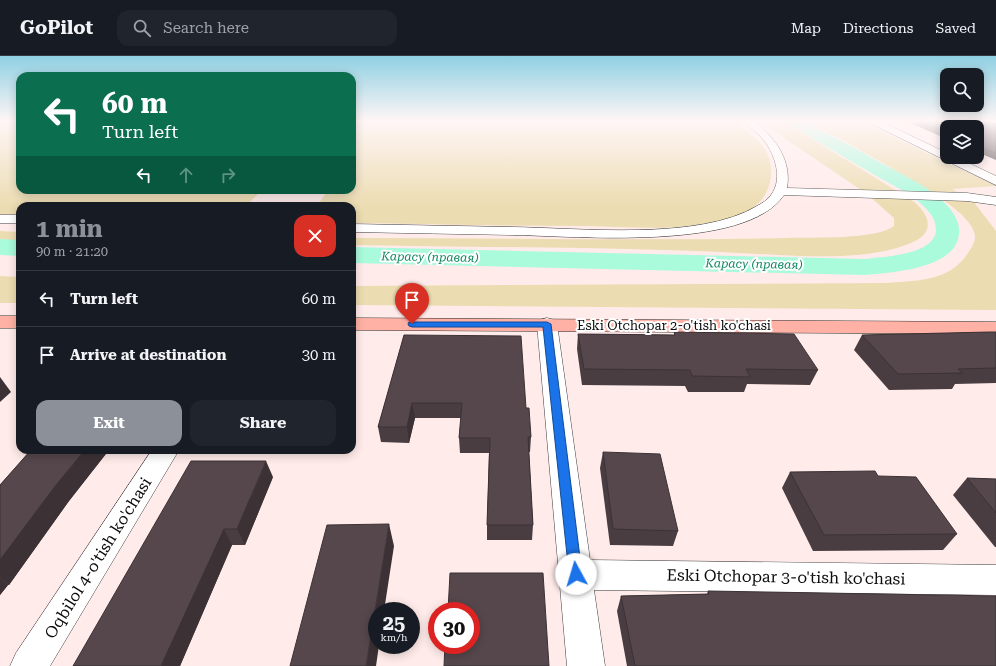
<!DOCTYPE html>
<meta charset="utf-8">
<style>
:root{--surface:#171b24;--page:#20242c;--text:#f1f3f6;--muted:#9ea1a6;--line:#363941;--accent:#8c9099}
body{margin:0;font-family:"Roboto Serif",serif;background:var(--page);color:var(--text);height:100vh;display:flex;flex-direction:column;font-size:15px;white-space:nowrap}
*{box-sizing:border-box;margin:0}
p{font-size:13px;color:var(--muted)}
.icon{flex:none;width:22px;height:22px;fill:none;stroke:currentColor;stroke-width:2;stroke-linecap:round;stroke-linejoin:round}
.map{position:relative;flex:1;overflow:hidden}
.panel{position:absolute;left:16px;top:146px;width:340px;height:252px;display:flex;flex-direction:column;background:var(--surface);border-radius:12px;box-shadow:0 2px 10px #0003}
.panel>*{flex:none}
.banner{position:absolute;left:16px;top:16px;width:340px;height:122px;border-radius:12px;box-shadow:0 2px 10px #0003;background:#0b6e4f;color:#fff;overflow:hidden}
.controls{position:absolute;left:940px;top:12px;display:grid;gap:8px}
.controls a{display:grid;place-items:center;width:44px;height:44px;border-radius:8px;background:var(--surface);box-shadow:0 2px 10px #0003;font-size:20px}
.speed{position:absolute;left:368px;top:546px;display:flex;gap:8px;font-size:20px;font-weight:700;text-align:center}
.speed>*{display:grid;place-content:center;width:52px;height:52px;border-radius:50%;background:var(--surface);box-shadow:0 2px 10px #0003;line-height:1}
.speed small{font-size:10px;font-weight:400}
.speed .limit{border:6px solid #d22;background:#fff;color:#111}
.pin{position:absolute;display:grid;place-items:center;width:34px;height:34px;color:#fff;margin:-41px -17px;border-radius:50% 50% 50% 0;rotate:-45deg;box-shadow:0 0 4px #0007}
.pin .icon{rotate:45deg}
.me{position:absolute;width:44px;margin:-22px;rotate:354deg;stroke-linejoin:round;filter:drop-shadow(0 0 3px #0008)}
.turn{display:flex;align-items:center;gap:14px;height:84px;padding:0 20px;font-size:18px}
.turn .icon{width:52px;height:52px;stroke-width:2.5}
.turn b{display:block;font-size:28px;line-height:34px}
.lanes{display:flex;align-items:center;height:38px;padding:0 20px;background:#0003;justify-content:center;gap:20px;direction:ltr}
.lanes .off{opacity:.35}
.round{display:grid;place-items:center;flex:none;width:42px;height:42px;border-radius:12px;background:var(--page)}
.head{display:flex;align-items:center;justify-content:space-between;height:68px;padding:0 20px}
h1{font-size:24px;font-weight:700;line-height:30px;color:var(--accent)}
.primary-button{display:flex;gap:8px;margin-top:auto;padding:8px 20px}
.primary-button a{flex:1;height:46px;border-radius:12px;background:var(--accent);color:#fff;font-size:16px;font-weight:700;line-height:46px;text-align:center}
.primary-button a+a{background:var(--page);color:var(--text)}
ul{padding:0;list-style:none}
li{display:flex;align-items:center;gap:12px;height:56px;padding:0 20px;border-top:1px solid var(--line)}
li div{flex:1}
li b{display:block;font-size:15px}
li em{font-style:normal}
header{display:flex;align-items:center;gap:24px;box-sizing:border-box;height:56px;padding:0 20px;background:var(--surface);border-bottom:1px solid var(--line)}
header strong{font-size:19px}
nav{display:flex;gap:22px;margin-inline-start:auto;font-size:14px}
.search{width:280px;height:36px;background:var(--page);display:flex;align-items:center;gap:10px;box-sizing:border-box;padding:0 14px;border-radius:12px;color:var(--muted);font-size:15px}
.map>svg:first-child{display:block}
.green{fill:#ecdcb1}
.lines{fill:none;stroke-linecap:round;stroke-linejoin:round}
.canal{fill:#aafadc;fill-rule:evenodd}
.lane-casing{stroke:#3e3e3e;stroke-width:1}
.street-casing{stroke:#3e3e3e;stroke-width:1}
.secondary-casing{stroke:#2d2d2d;stroke-width:1}
.lane{fill:#fff;fill-rule:evenodd}
.street{fill:#fff;fill-rule:evenodd}
.secondary{fill:#ffb1a5;fill-rule:evenodd}
.wall{fill:#493d41}
.shaded-wall{fill:#3c3235}
.building{fill:#55474c;stroke:#3c3235}
.route{fill:#1a73e8;stroke:#114b97}
.labels{text-anchor:middle;dominant-baseline:central;stroke-width:4;stroke-linejoin:round;paint-order:stroke}
.far-water-label{font-size:12px;font-style:italic;fill:#0e8761;stroke:#fff}
.street-label{font-size:13px;fill:#0b0b0b;stroke:#fff}
.near-street-label{font-size:16px;fill:#0b0b0b;stroke:#fff}
</style>
<header>
<strong>GoPilot</strong>
<div class="search"><svg class="icon" aria-label="search" viewBox="0 0 24 24"><circle cx="10" cy="10" r="6"/><path d="M15 15l6 6"/></svg>Search here</div>
<nav><a>Map</a><a>Directions</a><a>Saved</a></nav>
</header>
<div class="map">
<svg width="996" height="610" viewBox="0 0 996 610">
<rect width="100%" height="100%" fill="#ffebea"/>
<g class="green">
<polygon points="0,65 20,65 20,134 262,134 246,150 20,150 20,158 0,158"/>
<path d="M 352,65 L 737,65 C 745,74 758,83 765,93 C 776,112 772,137 755,150 C 737,164 710,167 688,170 C 653,174 615,170 579,170 C 504,170 428,168 352,167 L 352,150 L 317,150 L 328,134 L 352,134 Z"/>
<path d="M 759,65 L 783,65 L 913,145 C 930,159 936,177 911,187 C 873,203 820,201 779,199 C 741,197 703,195 665,194 C 561,191 456,191 352,189 L 352,182 C 497,182 642,185 787,182 C 812,181 876,184 894,170 L 894,162 L 867,138 Z"/>
<path d="M 807,65 L 860,65 L 996,130 L 952,133 L 973,145 L 996,175 L 996,254 L 352,249 L 352,230 L 885,227 C 913,225 947,226 966,200 C 969,195 975,188 975,181 C 975,173 967,164 961,158 C 942,141 919,128 898,116 C 868,98 838,81 807,65 Z"/>
<polygon points="0,175 20,176 20,184 0,184"/>
<polygon points="0,220 20,221 20,247 0,247"/>
</g>
<g class="lines">
<g class="canal">
<path d="M 786,65 C 792,65 799,64 805,65 C 811,66 818,72 823,75 C 842,85 861,95 879,106 C 899,117 921,126 939,142 C 951,152 963,166 958,183 C 950,213 890,217 864,219 L 352,207 L 352,191 L 864,203 C 882,201 934,199 936,175 C 936,170 935,165 932,160 C 918,139 889,128 868,115 C 841,99 815,84 788,68 Z"/>
<polygon points="0,183 20,184 20,200 0,199"/>
</g>
<defs>
<g id="lane">
<path d="M 743,65 C 746,65 750,65 752,65 C 757,66 762,72 765,75 C 781,90 791,110 787,132 L 967,137 L 996,141 L 996,149 L 967,145 L 784,139 C 746,196 575,180 513,179 C 459,178 406,177 352,176 L 352,168 C 405,169 459,170 512,171 C 580,172 699,185 757,150 C 762,147 768,144 771,139 C 784,122 774,95 761,81 C 756,75 748,71 743,65 Z"/>
<rect x="0" y="159" width="20" height="8"/>
</g>
<g id="street">
<polygon points="866,65 880,65 947,97 947,101 956,101 996,120 996,129"/>
<polygon points="547,262 554,264 557,268 590,504 996,509 996,539 594,534 605,610 567,610 537,268 540,264"/>
<polygon points="152,394 179,394 50,610 10,610 16,597"/>
</g>
<g id="secondary">
<rect x="0" y="260" width="20" height="12"/>
<polygon points="352,262 996,266 996,278 352,274"/>
</g>
</defs>
<use href="#lane" class="lane-casing"/>
<use href="#street" class="street-casing"/>
<use href="#secondary" class="secondary-casing"/>
<use href="#lane" class="lane"/>
<use href="#street" class="street"/>
<use href="#secondary" class="secondary"/>
</g>
<g class="wall">
<polygon points="906,65 988,65 996,68 996,104 977,96 977,71 947,71 947,83"/>
<polygon points="674,276 818,314 810,329 747,328 744,336 688,336 685,330 582,329 577,293 578,278 674,279"/>
<polygon points="996,276 996,327 955,328 952,333 889,334 854,294 862,279"/>
<polygon points="404,279 526,352 531,381 530,396 529,396 533,469 532,484 487,484 487,469 489,397 460,397 459,382 461,362 415,362 409,387 381,386 378,371"/>
<polygon points="31,394 109,394 69,445 9,529 8,529 0,539 0,429"/>
<polygon points="603,396 678,475 673,490 610,489 600,412"/>
<polygon points="790,416 878,420 957,478 943,494 813,495 782,432"/>
<polygon points="273,421 245,489 232,489 180,610 73,610"/>
<polygon points="967,422 996,423 996,491 995,491 953,439"/>
<polygon points="708,535 996,610 627,610 617,555 621,540 707,538"/>
</g>
<g class="shaded-wall">
<polygon points="0,321 11,336 0,346"/>
<polygon points="412,347 415,362 409,387 407,371"/>
<polygon points="85,394 109,394 69,445 9,529 0,521 0,504 56,429"/>
<polygon points="266,405 273,421 245,489 237,473"/>
<polygon points="389,468 394,490 384,555 377,555 377,589 379,589 376,610 366,610"/>
<polygon points="224,473 232,489 180,610 161,610"/>
<polygon points="0,522 8,529 0,539"/>
</g>
<g class="building">
<polygon points="920,65 988,65 996,68 996,97 977,89 977,71 947,71 947,77"/>
<polygon points="674,276 794,278 818,314 746,313 750,321 692,320 690,314 584,313 578,278 675,279"/>
<polygon points="989,276 996,276 996,312 958,313 963,317 898,318 862,279"/>
<polygon points="404,279 521,280 526,352 529,352 531,381 528,381 533,469 487,469 490,382 459,382 462,347 412,347 407,371 378,371"/>
<polygon points="31,394 85,394 56,429 0,504 0,429"/>
<polygon points="603,396 660,398 678,475 613,473"/>
<polygon points="191,405 266,405 237,473 224,473 161,610 73,610"/>
<polygon points="875,415 878,420 916,421 957,478 824,479 790,416"/>
<polygon points="967,422 996,423 996,457"/>
<polygon points="389,468 366,610 290,610 327,469"/>
<polygon points="450,517 543,517 549,610 444,610 445,589 471,589 471,555 448,555"/>
<polygon points="708,535 996,540 996,610 635,610 621,540 709,538"/>
</g>
<linearGradient id="sky" x2="0" y2="1"><stop stop-color="#8fd0e3"/><stop offset="0.43" stop-color="#fff6f6"/><stop offset="1" stop-color="#fff6f6" stop-opacity="0"/></linearGradient>
<rect width="996" height="151" fill="url(#sky)"/>
<polygon class="route" points="409,266 547,266 551,268 582,518 580,523 576,525 571,523 569,518 543,271 412,271 409,270 408,268"/>
<g class="labels">
<g class="far-water-label">
<text transform="translate(430 201) rotate(1)">Карасу (правая)</text>
<text transform="translate(754 208) rotate(1)">Карасу (правая)</text>
</g>
<g class="street-label">
<text x="674" y="269">Eski Otchopar 2-o'tish ko'chasi</text>
</g>
<g class="near-street-label">
<text transform="translate(98 502) rotate(-58)">Oqbilol 4-o'tish ko'chasi</text>
<text transform="translate(786 521) rotate(1)">Eski Otchopar 3-o'tish ko'chasi</text>
</g>
</g>
</svg>
<div class="controls">
<a><svg class="icon" aria-label="search" viewBox="0 0 24 24"><circle cx="10" cy="10" r="6"/><path d="M15 15l6 6"/></svg></a>
<a><svg class="icon" aria-label="layers" viewBox="0 0 24 24"><path d="M12 4l9 5-9 5-9-5zM3 14l9 5 9-5"/></svg></a>
</div>
<div class="speed"><div>25<small>km/h</small></div><div class="limit">30</div></div>
<div class="pin" style="left:412px;top:268px;background:#d93025"><svg class="icon" aria-label="arrive" viewBox="0 0 24 24"><path d="M6 21V4h12l-3 4 3 4H6"/></svg></div>
<svg class="me" style="left:576px;top:518px" viewBox="-20 -20 40 40"><circle r="19" fill="#fff"/><path d="M0-13L10 11 0 6-10 11z" fill="#1a73e8"/></svg>
<div class="banner">
<div class="turn"><svg class="icon" aria-label="left" viewBox="0 0 24 24"><path d="M17 20v-9H6M10 6l-5 5 5 5"/></svg><div><b>60 m</b>Turn left</div></div>
<div class="lanes"><svg class="icon" aria-label="left" viewBox="0 0 24 24"><path d="M17 20v-9H6M10 6l-5 5 5 5"/></svg><svg class="icon off" aria-label="ahead" viewBox="0 0 24 24"><path d="M12 20V5M6 11l6-6 6 6"/></svg><svg class="icon off" aria-label="right" viewBox="0 0 24 24"><path d="M7 20v-9h11M14 6l5 5-5 5"/></svg></div>
</div>
<section class="panel">
<div class="head"><div><h1>1 min</h1><p>90 m · 21:20</p></div><a class="round" style="background:#d93025;color:#fff"><svg class="icon" aria-label="close" viewBox="0 0 24 24"><path d="M6 6l12 12M18 6L6 18"/></svg></a></div>
<ul>
<li><svg class="icon" aria-label="left" viewBox="0 0 24 24"><path d="M17 20v-9H6M10 6l-5 5 5 5"/></svg><div><b>Turn left</b></div><em>60 m</em></li>
<li><svg class="icon" aria-label="arrive" viewBox="0 0 24 24"><path d="M6 21V4h12l-3 4 3 4H6"/></svg><div><b>Arrive at destination</b></div><em>30 m</em></li>
</ul>
<div class="primary-button"><a>Exit</a><a>Share</a></div>
</section>
</div>
